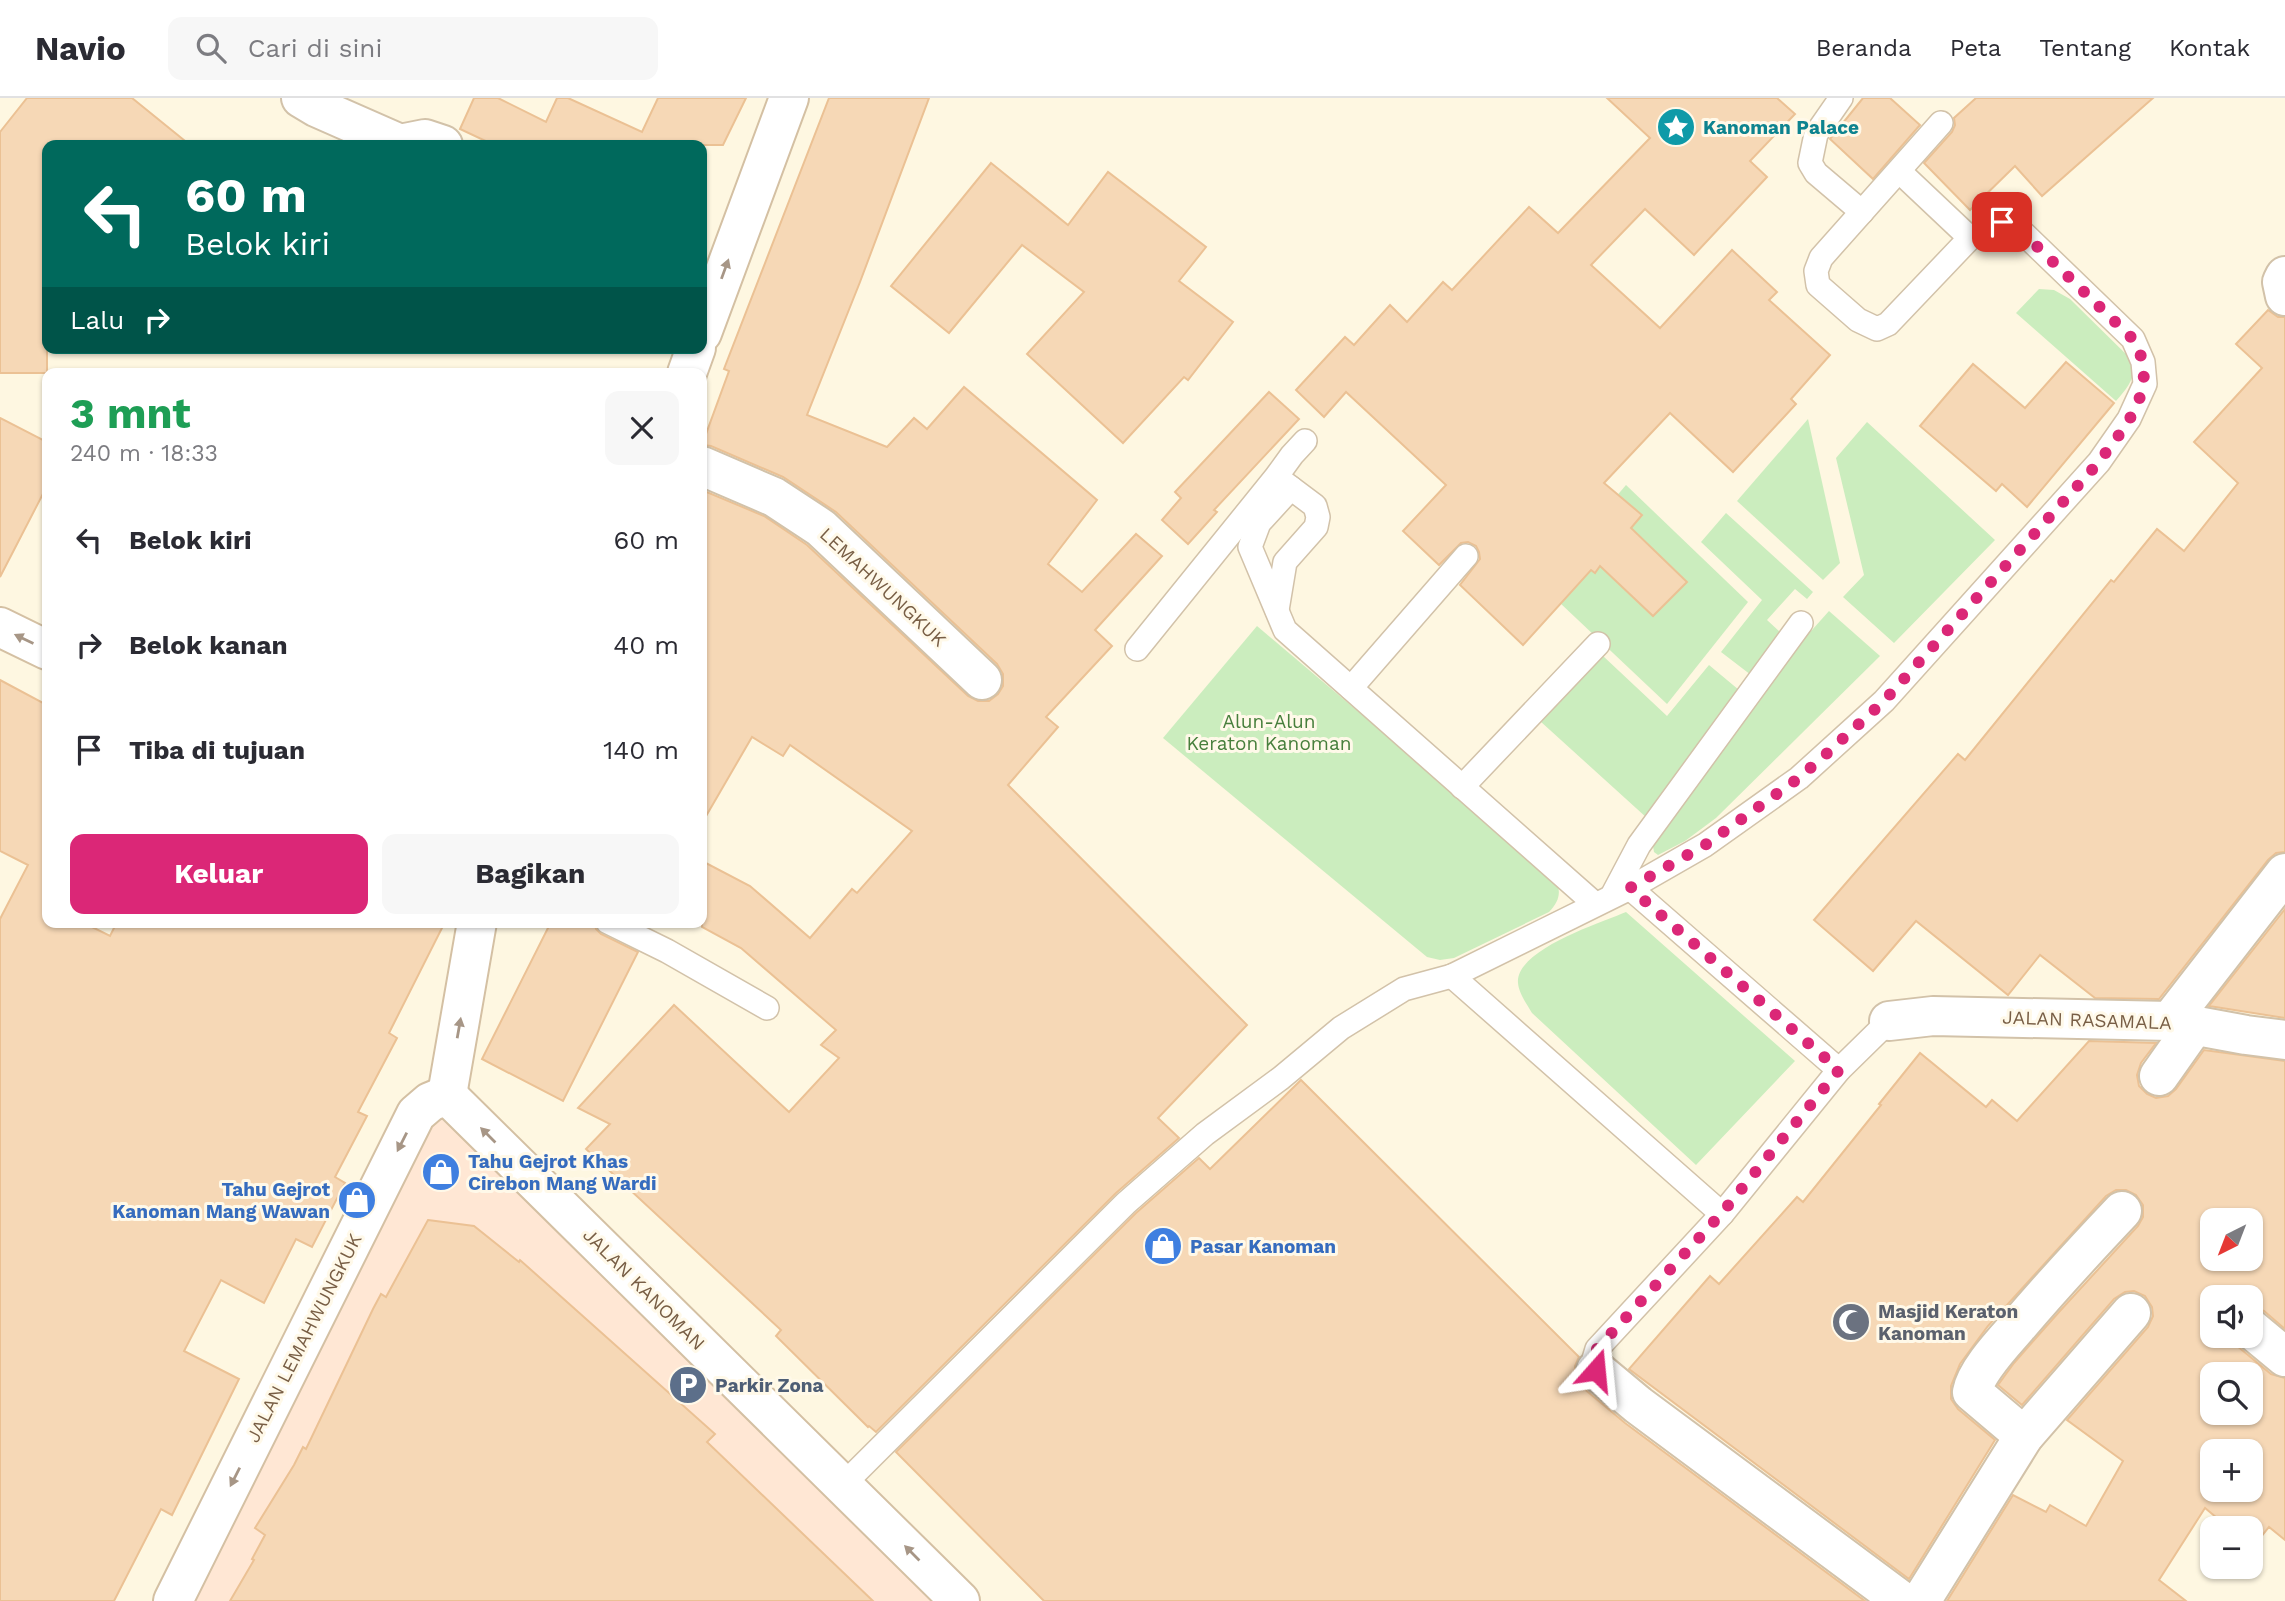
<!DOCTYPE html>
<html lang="id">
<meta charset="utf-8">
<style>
:root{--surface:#fff;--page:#f7f7f7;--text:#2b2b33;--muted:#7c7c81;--line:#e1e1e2;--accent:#db2777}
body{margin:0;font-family:"Work Sans",sans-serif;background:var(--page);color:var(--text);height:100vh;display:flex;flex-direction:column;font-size:26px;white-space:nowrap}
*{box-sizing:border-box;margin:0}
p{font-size:23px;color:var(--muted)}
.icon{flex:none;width:38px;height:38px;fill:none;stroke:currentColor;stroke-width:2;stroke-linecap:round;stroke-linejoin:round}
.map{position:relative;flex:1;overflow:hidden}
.side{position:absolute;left:42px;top:270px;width:665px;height:560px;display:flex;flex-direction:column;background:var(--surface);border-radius:14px;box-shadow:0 2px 5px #0004}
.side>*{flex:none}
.banner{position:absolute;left:42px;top:42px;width:665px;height:214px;border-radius:14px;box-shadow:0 2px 5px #0004;background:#00695c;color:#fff;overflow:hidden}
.needle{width:46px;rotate:222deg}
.tools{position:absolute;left:2200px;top:1110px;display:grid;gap:14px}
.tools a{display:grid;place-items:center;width:63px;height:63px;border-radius:14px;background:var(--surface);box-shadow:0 2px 5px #0004;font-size:35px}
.pin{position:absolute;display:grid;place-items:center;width:60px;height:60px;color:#fff;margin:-30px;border-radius:14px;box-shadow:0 4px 10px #0006}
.me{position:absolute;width:77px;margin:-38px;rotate:18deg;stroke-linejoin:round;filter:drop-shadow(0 0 5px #0008)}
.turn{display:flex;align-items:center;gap:24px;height:147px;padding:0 28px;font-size:32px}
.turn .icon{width:91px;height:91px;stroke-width:2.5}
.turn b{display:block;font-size:49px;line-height:60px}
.then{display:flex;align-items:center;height:66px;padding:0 28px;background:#0003;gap:14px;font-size:26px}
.round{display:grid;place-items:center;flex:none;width:74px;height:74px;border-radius:14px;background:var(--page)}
.summary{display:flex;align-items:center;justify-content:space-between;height:119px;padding:0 28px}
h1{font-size:42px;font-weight:700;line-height:52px;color:#1e9e55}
.action{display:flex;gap:14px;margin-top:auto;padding:14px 28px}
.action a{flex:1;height:80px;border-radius:14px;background:var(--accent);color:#fff;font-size:28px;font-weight:700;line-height:80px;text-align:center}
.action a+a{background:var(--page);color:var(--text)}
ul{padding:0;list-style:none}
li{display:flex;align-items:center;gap:21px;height:105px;padding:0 28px}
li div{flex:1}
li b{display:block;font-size:26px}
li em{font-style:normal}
header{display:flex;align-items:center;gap:42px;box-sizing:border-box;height:98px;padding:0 35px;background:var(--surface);border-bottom:2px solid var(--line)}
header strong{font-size:33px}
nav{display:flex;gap:38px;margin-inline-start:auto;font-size:24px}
.search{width:490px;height:63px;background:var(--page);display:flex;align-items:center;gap:18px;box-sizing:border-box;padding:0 24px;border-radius:14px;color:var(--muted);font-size:26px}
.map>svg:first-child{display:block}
.commercial{fill:#ffe7d4}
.green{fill:#cbedbe}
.building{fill:#f6d8b6;stroke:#ebc194;stroke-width:2;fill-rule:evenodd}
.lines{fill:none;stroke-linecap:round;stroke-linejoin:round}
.lane-casing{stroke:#d2c2a9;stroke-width:26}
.street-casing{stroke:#d2c2a9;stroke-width:42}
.secondary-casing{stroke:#d4c0a3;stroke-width:42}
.lane{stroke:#fff;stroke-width:23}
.street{stroke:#fff;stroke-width:38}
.secondary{stroke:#fff;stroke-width:38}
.oneway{fill:#a79686}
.route{stroke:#db2777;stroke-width:12;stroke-dasharray:0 21.6}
.labels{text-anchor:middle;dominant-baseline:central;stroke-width:6;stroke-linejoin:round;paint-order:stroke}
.culture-label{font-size:19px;font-weight:bold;fill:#0d838f;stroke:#fff9e9;text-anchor:start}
.street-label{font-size:19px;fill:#785e45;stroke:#fff9e9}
.park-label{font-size:19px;fill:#477f3c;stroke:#fff9e9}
.shop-label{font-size:19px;font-weight:bold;fill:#366cbe;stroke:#fff9e9;text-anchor:start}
.worship-label{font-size:19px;font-weight:bold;fill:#5b616d;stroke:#fff9e9;text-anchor:start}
.service-label{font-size:19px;font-weight:bold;fill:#4e5e75;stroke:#fff9e9;text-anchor:start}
</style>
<header>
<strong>Navio</strong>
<div class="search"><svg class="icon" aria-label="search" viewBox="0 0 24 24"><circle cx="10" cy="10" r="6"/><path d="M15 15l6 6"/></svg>Cari di sini</div>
<nav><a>Beranda</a><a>Peta</a><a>Tentang</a><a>Kontak</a></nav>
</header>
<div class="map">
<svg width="2285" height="1503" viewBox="0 0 2285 1503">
<rect width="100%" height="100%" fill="#fef7e1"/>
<polygon class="commercial" points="432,1008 953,1503 178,1503"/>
<g class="green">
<path d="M 2039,191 L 2054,192 L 2070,201 L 2133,263 C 2136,281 2127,290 2116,303 L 2016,215 Z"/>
<polygon points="1808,321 1840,465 1823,482 1737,403"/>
<polygon points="1867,324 1995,442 1894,545 1843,499 1864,477 1836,360"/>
<polygon points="1626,387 1748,504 1667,606 1541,487"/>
<polygon points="1726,415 1813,494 1807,501 1795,491 1767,522 1780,534 1751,577 1721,554 1762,502 1701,444"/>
<polygon points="1829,513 1880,558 1716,720 1685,743 1658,757 1654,754 1653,748 1804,541"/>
<path d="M 1257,528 L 1554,779 C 1562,792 1560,803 1549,814 L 1454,860 L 1440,862 L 1427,859 L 1163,640 Z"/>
<polygon points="1603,558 1667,618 1709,567 1739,592 1647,720 1540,623"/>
<path d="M 1626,814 L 1795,963 L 1696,1067 L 1532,915 C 1527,906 1519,896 1518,885 C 1515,852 1600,825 1626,814 Z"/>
</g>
<g class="building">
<polygon points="27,0 132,0 190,47 47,47 47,275 0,275 0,34"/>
<polygon points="474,0 498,0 546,24 557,0 568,0 642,34 658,0 746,0 723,47 494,47 460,31"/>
<polygon points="829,0 929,0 860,184 807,317 887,349 914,320 927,331 964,289 1097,402 1048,466 1082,494 1136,436 1162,458 1095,532 1112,548 1046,619 1058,629 1008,687 1247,927 1158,1020 1179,1040 1116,1095 876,1334 869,1328 868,1329 776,1238 781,1232 586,1051 610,1026 578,1010 674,907 789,1014 839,960 821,947 836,932 741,850 702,829 702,763 750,788 810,840 852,791 857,795 912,733 790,647 783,658 752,639 702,725 702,392 764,418 807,447 968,598 978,603 989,603 998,596 1003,588 1003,576 997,566 836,414 783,379 711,348 702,347 729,273 724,271"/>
<polygon points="1607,0 1777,0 1795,16 1750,63 1767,79 1694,157 1645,111 1591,167 1660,230 1732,152 1777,194 1769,202 1830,257 1791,301 1796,306 1733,374 1670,315 1604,385 1642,417 1631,430 1687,484 1653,518 1600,468 1595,475 1591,472 1523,547 1460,487 1480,461 1479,454 1476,448 1468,444 1461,445 1439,467 1403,433 1446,387 1346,294 1324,319 1296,292 1345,239 1354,247 1390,207 1407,224 1443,184 1452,192 1529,109 1558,135 1650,40"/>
<polygon points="1863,0 1890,0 1920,27 1873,81 1830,41"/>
<polygon points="1976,0 2153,0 2042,98 2015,68 1970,112 1924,65 1952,34 1955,27 1954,20"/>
<polygon points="991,65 1068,127 1108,74 1206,149 1179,183 1233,224 1188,282 1184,279 1123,345 1027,256 1084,194 1022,147 949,235 891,188"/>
<polygon points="2268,212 2278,219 2285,219 2285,754 2276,755 2268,762 2159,901 2095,900 2040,857 2008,897 1916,823 1873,873 1814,822 1958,656 1965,662 2111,482 2114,484 2157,431 2184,453 2238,385 2194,344 2262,270 2236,246"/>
<polygon points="2066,264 2114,305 2027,409 2002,386 1996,393 1920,328 1973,266 2025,310"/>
<polygon points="1269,294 1299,321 1214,412 1217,414 1188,446 1162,422 1181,400 1175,394"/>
<polygon points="0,320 47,344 47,388 0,479"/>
<polygon points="0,582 47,607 47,824 82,824 110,838 117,824 445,824 389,935 397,940 358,1014 367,1018 335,1079 345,1085 312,1149 296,1141 264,1205 221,1182 184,1253 239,1281 172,1417 161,1411 114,1503 0,1503 0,821 28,767 0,753"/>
<polygon points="2285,811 2285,920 2209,908"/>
<polygon points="551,824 594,824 596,831 601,836 638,854 563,1003 482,961"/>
<path d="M 2089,943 L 2156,945 L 2141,965 L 2137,977 L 2139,988 L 2147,996 L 2156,1000 L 2168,998 L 2176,991 L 2204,952 L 2285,963 L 2285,1231 L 2264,1213 L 2250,1209 L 2250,1199 L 2212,1199 L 2212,1237 L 2229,1237 L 2236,1247 L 2271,1276 L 2285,1280 L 2285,1442 L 2269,1429 L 2253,1449 L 2250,1447 L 2250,1430 L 2229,1430 L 2205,1410 L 2159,1482 L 2186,1503 L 1947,1503 L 2013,1397 L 2046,1414 L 2050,1407 L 2086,1428 L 2123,1363 L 2067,1322 L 2148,1229 L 2153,1218 L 2152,1209 L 2145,1198 L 2134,1193 L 2125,1194 L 2114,1201 L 2022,1307 L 1998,1287 L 2014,1265 L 2059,1214 L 2138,1128 L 2143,1119 L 2143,1107 L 2136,1097 L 2126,1092 L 2116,1092 L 2106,1098 L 1988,1228 L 1960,1266 L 1951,1288 L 1951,1301 L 1958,1311 L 1995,1342 L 1909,1481 L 1629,1271 L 1710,1178 L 1719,1186 L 1797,1099 L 1803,1104 L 1881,1007 L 1879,1006 L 1920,955 L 1986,1009 L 1992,1002 L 2017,1023 ZM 2212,1122 L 2250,1122 L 2250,1160 L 2212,1160 ZM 2212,1276 L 2250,1276 L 2250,1314 L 2212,1314 ZM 2212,1353 L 2250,1353 L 2250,1391 L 2212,1391 Z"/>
<polygon points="1301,982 1579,1259 1575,1268 1575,1279 1582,1289 1625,1325 1865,1503 1044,1503 896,1354 1136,1115 1199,1060 1210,1071"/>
<polygon points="428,1122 474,1128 519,1164 520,1162 715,1336 707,1344 873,1503 230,1503 254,1462 252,1461 265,1437 255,1430 294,1367 303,1349 306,1351 373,1211 381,1196 386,1199"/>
</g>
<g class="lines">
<defs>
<g id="lane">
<polyline points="1841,0 1816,36 1810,65 1816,75 1862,114"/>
<polyline points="1899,73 1970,140"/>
<polyline points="1291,390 1259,425 1250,449 1285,532 1595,806"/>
<polyline points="1277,512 1285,464 1316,429 1318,419 1315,408 1279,381"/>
<polyline points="1137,551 1276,379 1292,357 1305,343"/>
<polyline points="1351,590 1466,458"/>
<polyline points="1462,689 1598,546"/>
<polyline points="1630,790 1839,972"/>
<polyline points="1612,798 1639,747 1801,525"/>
<polyline points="608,824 667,853 767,910"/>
<polyline points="1452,878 1722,1116"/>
<polyline points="1596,1272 1594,1261 1597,1251 1722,1116 1839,972 1889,923"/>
<polyline points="843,1387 1126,1105 1205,1036 1281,980 1341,930 1404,891 1452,878 1630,790 1705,747 1799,680 1884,603 2099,364 2129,321 2145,286 2143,264 2133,241 2018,130 2002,124 1970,140 1888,226 1877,231 1858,222 1818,187 1816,173 1821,160 1941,25"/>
</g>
<g id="street">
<polyline points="301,0 316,9 400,46 425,41 443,47"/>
<polyline points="2285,178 2282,184 2285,198"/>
<polyline points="702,368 774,399 821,430 982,582"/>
<polyline points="1889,923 1933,918 2170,923 2246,937 2285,942"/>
<polyline points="2170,923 2285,775"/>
<polyline points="2159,978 2195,927"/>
<polyline points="2250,1230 2285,1259"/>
<polyline points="1596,1272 1638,1307 1902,1503"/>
<path d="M 2024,1338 L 1972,1294 C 1976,1273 2003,1245 2017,1229 C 2051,1189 2086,1151 2122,1113"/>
<polyline points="1921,1503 2024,1338 2131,1215"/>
</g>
<g id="secondary">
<polyline points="702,235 789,0"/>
<polyline points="687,275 696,250"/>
<polyline points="0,529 47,552"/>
<polyline points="447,997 960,1503"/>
<polyline points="447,997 477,824"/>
<polyline points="173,1503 416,1016 430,1004 447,997"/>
</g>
</defs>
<use href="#lane" class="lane-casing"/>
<use href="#street" class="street-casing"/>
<use href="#secondary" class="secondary-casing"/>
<use href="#lane" class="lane"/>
<use href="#street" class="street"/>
<use href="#secondary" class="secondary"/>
</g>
<defs><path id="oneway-solid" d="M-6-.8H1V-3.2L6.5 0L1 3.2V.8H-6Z" transform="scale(1.75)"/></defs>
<g class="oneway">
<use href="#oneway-solid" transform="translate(725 171) rotate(-70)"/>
<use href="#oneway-solid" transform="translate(24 541) rotate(-154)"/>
<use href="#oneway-solid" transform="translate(459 930) rotate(-80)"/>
<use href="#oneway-solid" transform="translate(488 1037) rotate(-135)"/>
<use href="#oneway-solid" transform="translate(402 1044) rotate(117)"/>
<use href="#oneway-solid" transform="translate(235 1379) rotate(117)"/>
<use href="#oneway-solid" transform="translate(912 1455) rotate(-135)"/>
</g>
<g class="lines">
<path class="route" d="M 1596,1272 L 1594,1261 L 1597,1251 L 1721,1116 L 1839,972 L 1630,790 L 1705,747 L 1799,680 L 1825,657 L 1884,603 L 2099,364 C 2119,336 2149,304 2143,267 C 2142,258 2137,249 2133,241 L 2018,130 L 2002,124"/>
</g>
<defs>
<symbol id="sight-disc" viewBox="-11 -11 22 22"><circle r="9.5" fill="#0f9aa8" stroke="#fff9e9"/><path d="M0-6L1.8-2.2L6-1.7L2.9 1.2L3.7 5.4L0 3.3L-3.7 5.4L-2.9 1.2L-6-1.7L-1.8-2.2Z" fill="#fff"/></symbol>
<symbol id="shop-disc" viewBox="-11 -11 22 22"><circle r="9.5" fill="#3f7fe0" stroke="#fff9e9"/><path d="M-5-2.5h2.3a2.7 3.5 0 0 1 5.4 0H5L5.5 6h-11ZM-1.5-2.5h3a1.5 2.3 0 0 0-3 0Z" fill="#fff"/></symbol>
<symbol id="mosque-disc" viewBox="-11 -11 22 22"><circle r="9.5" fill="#6b7280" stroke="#fff9e9"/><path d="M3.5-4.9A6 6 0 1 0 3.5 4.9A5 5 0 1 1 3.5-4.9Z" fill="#fff"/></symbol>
<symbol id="parking-disc" viewBox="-11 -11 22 22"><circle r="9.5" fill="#5c6f8a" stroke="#fff9e9"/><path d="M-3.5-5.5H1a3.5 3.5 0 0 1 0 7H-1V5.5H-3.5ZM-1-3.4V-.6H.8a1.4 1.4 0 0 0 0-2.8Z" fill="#fff"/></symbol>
</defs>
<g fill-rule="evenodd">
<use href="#sight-disc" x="1654" y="7" width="44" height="44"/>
<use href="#shop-disc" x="419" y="1052" width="44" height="44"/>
<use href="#shop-disc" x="335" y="1080" width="44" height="44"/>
<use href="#shop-disc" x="1141" y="1126" width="44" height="44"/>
<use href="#mosque-disc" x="1829" y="1202" width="44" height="44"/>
<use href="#parking-disc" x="666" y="1265" width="44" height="44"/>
</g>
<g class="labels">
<g class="culture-label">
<text x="1703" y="29">Kanoman Palace</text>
</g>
<g class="street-label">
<text transform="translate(883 489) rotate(43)">LEMAHWUNGKUK</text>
<text transform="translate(2087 922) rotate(2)">JALAN RASAMALA</text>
<text transform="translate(644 1191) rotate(45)">JALAN KANOMAN</text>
<text transform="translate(304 1240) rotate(-63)">JALAN LEMAHWUNGKUK</text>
</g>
<g class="park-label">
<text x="1269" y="623">Alun-Alun<tspan x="1269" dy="22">Keraton Kanoman</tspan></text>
</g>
<g class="shop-label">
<text x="468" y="1063">Tahu Gejrot Khas<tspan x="468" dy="22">Cirebon Mang Wardi</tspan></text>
<text x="330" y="1091" text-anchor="end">Tahu Gejrot<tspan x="330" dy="22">Kanoman Mang Wawan</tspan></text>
<text x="1190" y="1148">Pasar Kanoman</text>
</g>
<g class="worship-label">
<text x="1878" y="1213">Masjid Keraton<tspan x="1878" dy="22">Kanoman</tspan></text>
</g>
<g class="service-label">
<text x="715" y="1287">Parkir Zona</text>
</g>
</g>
</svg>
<div class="tools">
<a><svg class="needle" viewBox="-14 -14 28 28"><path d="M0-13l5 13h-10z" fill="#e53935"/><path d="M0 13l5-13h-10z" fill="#7c7c81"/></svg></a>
<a><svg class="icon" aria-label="sound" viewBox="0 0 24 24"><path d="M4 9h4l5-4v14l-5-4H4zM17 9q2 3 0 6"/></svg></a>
<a><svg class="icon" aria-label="search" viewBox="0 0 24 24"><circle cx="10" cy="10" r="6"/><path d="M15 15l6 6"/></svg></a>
<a>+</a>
<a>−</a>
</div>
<div class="pin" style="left:2002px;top:124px;background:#d93025"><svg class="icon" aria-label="arrive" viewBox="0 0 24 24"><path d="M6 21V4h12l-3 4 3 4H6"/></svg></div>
<svg class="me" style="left:1596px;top:1272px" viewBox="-20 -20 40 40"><path d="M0-17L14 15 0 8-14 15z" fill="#db2777" stroke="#fff" stroke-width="4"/></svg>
<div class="banner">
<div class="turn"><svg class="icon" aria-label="left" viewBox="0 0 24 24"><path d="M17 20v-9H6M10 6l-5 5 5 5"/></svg><div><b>60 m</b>Belok kiri</div></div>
<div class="then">Lalu<svg class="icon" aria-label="right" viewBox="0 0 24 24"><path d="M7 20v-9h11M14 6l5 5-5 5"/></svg></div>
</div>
<section class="side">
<div class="summary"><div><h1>3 mnt</h1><p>240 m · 18:33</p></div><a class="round"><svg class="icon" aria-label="close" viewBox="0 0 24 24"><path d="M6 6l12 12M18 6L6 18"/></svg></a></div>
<ul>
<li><svg class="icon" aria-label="left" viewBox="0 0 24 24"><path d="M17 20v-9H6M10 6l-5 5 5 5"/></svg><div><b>Belok kiri</b></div><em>60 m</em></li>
<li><svg class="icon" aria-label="right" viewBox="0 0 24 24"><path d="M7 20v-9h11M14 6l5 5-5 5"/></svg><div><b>Belok kanan</b></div><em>40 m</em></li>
<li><svg class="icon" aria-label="arrive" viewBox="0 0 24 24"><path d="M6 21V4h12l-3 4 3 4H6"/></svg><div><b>Tiba di tujuan</b></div><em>140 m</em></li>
</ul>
<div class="action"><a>Keluar</a><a>Bagikan</a></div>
</section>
</div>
